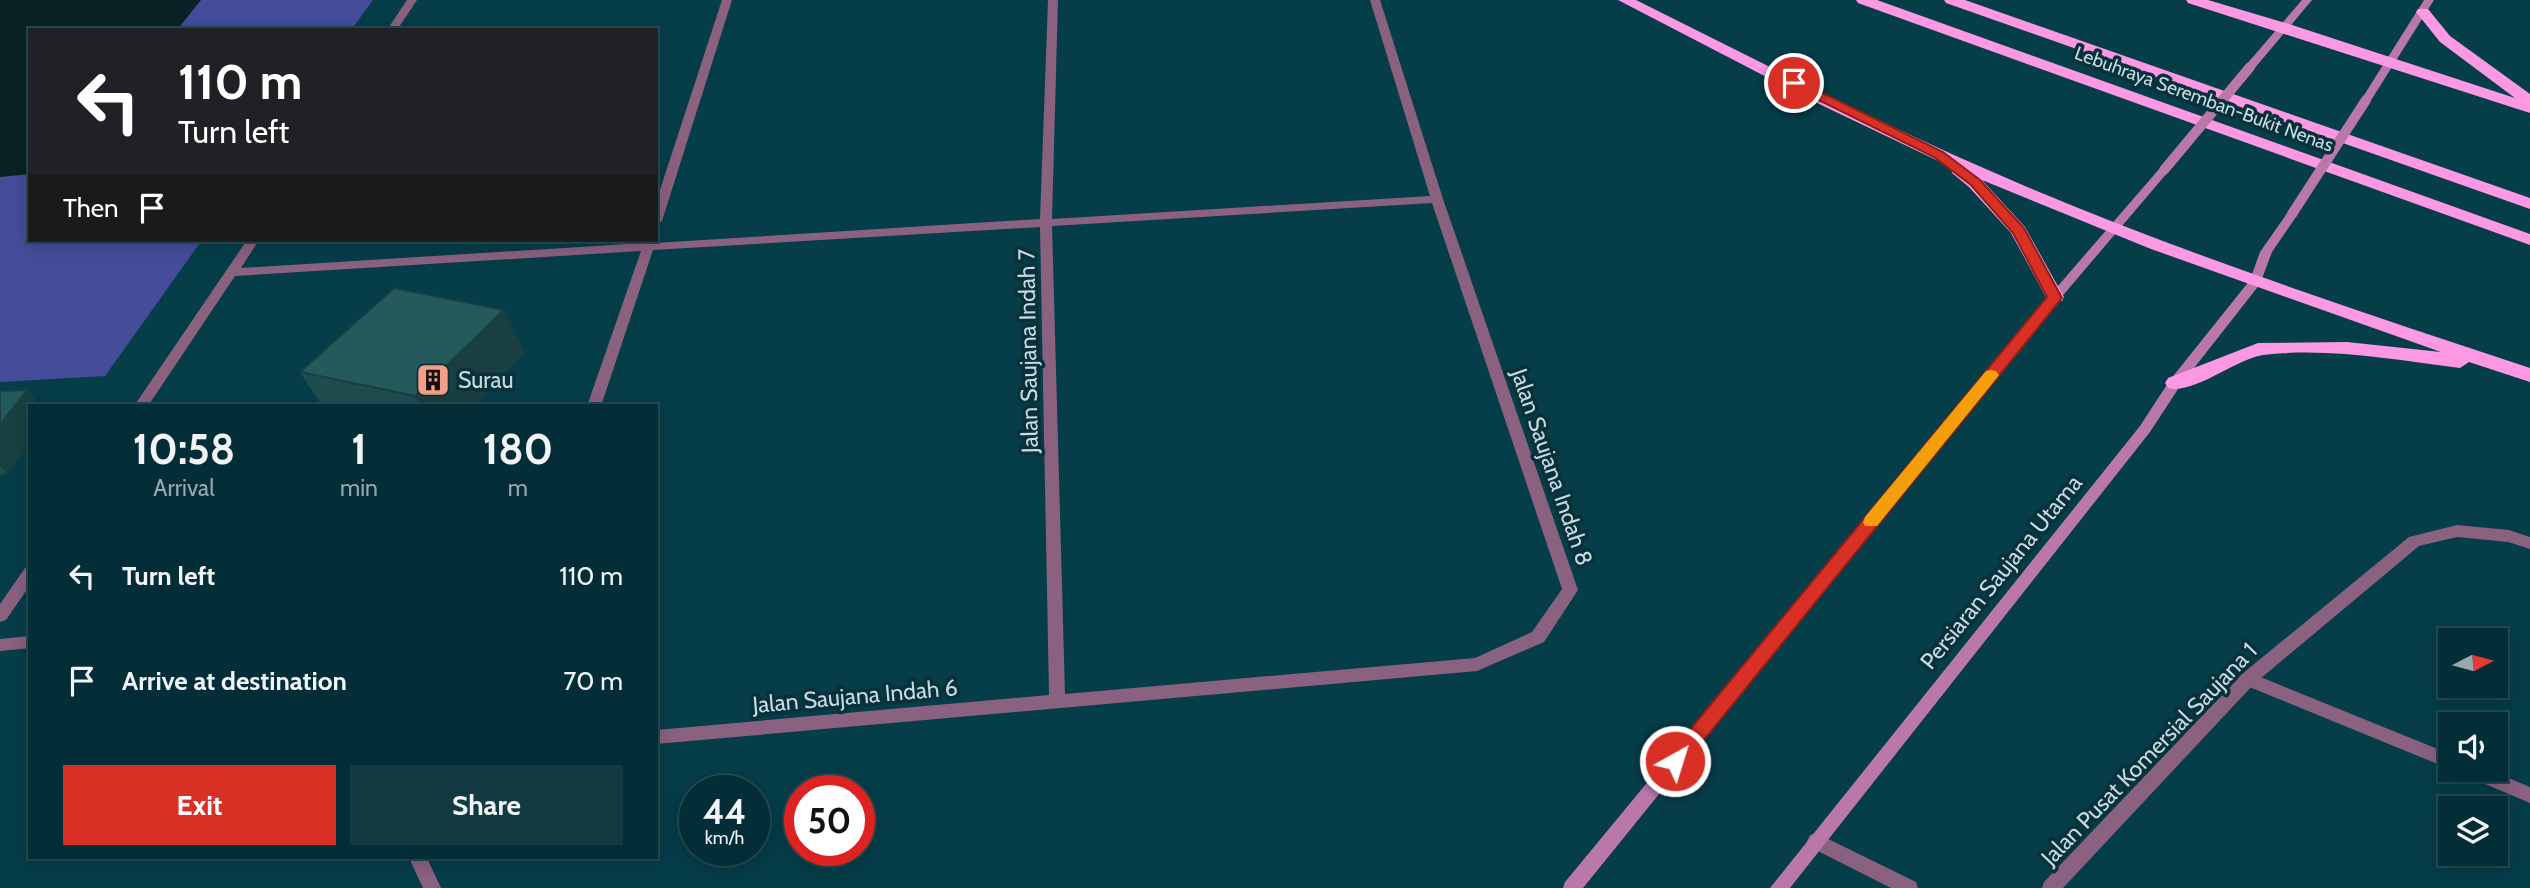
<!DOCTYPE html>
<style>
:root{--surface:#042e37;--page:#123a42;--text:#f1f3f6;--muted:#97a8ad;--line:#254a52;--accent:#d93025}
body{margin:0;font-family:Cabin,sans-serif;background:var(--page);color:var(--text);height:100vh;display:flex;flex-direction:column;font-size:26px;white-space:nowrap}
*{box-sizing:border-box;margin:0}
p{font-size:23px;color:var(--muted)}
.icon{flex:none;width:38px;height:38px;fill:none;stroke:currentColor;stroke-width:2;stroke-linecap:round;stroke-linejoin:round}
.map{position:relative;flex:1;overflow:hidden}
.details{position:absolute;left:28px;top:404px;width:630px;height:455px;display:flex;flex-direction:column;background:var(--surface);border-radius:0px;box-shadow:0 4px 18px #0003,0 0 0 2px var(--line)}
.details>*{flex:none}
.guide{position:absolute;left:28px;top:28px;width:630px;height:214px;border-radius:0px;box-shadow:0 4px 18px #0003,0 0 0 2px var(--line);background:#202124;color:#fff;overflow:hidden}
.needle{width:46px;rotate:84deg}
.fabs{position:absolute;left:2438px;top:628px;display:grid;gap:14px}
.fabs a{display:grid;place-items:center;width:70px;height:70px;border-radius:0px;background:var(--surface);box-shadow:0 4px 18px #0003,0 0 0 2px var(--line);font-size:35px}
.speed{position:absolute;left:679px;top:775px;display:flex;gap:14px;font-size:35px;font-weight:700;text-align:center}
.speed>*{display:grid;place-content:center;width:91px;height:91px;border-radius:50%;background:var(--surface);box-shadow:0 4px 18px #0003,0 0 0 2px var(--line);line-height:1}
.speed small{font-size:18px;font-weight:400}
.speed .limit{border:10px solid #d22;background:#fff;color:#111}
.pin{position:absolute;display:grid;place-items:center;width:60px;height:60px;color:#fff;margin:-30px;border:4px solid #fff;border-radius:50%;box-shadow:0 2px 7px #0007}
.me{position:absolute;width:77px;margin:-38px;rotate:39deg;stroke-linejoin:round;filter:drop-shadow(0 0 5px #0008)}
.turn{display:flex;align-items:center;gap:24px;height:147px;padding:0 35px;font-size:32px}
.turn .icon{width:91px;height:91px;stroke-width:2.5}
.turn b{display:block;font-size:49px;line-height:60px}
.then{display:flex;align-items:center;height:66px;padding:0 35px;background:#0003;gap:14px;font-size:26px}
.eta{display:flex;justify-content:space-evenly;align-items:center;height:119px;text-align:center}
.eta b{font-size:42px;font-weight:700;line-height:49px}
.cta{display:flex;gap:14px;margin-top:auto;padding:14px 35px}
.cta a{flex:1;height:80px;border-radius:0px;background:var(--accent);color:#fff;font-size:28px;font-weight:700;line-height:80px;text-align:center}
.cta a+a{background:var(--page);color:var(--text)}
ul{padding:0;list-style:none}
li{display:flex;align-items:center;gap:21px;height:105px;padding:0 35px}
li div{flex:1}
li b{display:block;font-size:26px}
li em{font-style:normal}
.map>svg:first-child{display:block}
.green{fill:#454c9a}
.water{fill:#0a2126}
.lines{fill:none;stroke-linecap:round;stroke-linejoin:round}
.lane{fill:#8a617f;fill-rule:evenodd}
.street{fill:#8a617f;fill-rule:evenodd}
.secondary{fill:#b978a8;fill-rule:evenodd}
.highway{fill:#fd98e4;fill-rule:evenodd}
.secondary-bridge{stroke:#b978a8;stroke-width:10}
.wall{fill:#1f4d4e}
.shaded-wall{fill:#193f40}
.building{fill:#245a5b;stroke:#193f40;stroke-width:2}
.route{fill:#d93025;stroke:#8d1f18;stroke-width:2}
.slow{fill:#f59e0b}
.labels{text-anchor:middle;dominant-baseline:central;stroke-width:7;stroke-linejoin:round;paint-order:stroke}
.far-street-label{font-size:19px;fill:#c3dce3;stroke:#0a313a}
.street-label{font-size:23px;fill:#c3dce3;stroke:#0a313a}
.poi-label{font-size:23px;fill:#c3dce3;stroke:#0a313a;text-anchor:start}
</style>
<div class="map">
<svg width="2530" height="888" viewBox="0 0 2530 888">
<rect width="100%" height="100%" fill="#053d49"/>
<polygon class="green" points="0,0 373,0 351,30 30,30 30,240 202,240 105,376 0,382"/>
<polygon class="water" points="0,0 201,0 177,30 30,30 30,174 0,177"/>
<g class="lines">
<g class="lane">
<polygon points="2248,672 2450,754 2450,769 2242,684 2240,679 2242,674"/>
<polygon points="2461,770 2489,770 2530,787 2530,803 2464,775"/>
</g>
<g class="street">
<polygon points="407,0 417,0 397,30 387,30"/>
<polygon points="722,0 732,0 662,221 656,224 656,202"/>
<path d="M 1048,0 L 1058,0 L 1052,219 L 1430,196 L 1370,0 L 1380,0 L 1443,199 L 1578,590 L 1544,642 L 1477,671 L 656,744 L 656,730 L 1049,695 L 1040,227 L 653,250 L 601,406 L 587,406 L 641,251 L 235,276 L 148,406 L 134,406 L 247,240 L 259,240 L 241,268 L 643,243 L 645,240 L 655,240 L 655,243 L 1040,219 ZM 1432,203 L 1562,589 L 1532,632 L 1475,658 L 1065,694 L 1052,226 Z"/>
<polygon points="2457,525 2509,530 2530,537 2530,549 2508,542 2457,537 2419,546 2254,684 2063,888 2042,888 2044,882 2242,674 2409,537"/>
<polygon points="30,566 30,585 6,620 0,622 0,604 25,568"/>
<polygon points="30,636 30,648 0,651 0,639"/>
<polygon points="1816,833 1916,882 1918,888 1891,888 1810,847 1807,841 1810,835"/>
<polygon points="409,858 427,858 441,888 423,888"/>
</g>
<g class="secondary">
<polygon points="2302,0 2312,0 2254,69 2246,69 2246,65"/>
<polygon points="2424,0 2434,0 2370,102 2362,102 2361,100"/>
<polygon points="2164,167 2170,170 2168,172 2059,300 1583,888 1563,888 1565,882 2051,294 2160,168"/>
<polygon points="2292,210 2298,214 2272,252 2260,284 2180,386 2150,432 1790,888 1770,888 2140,426 2170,380 2250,280 2260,252 2288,212"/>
</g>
<g class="highway">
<path d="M 1618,0 L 1636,0 C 1762,63 1888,128 2018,183 C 2185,254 2358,311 2530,368 L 2530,382 L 2469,362 L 2460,368 C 2396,360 2328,347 2263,355 C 2236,359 2193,395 2168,388 L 2165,383 L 2168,378 L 2258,343 L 2347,342 L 2441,352 L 2151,249 L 1982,180 L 2025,227 L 2064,297 L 2062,301 L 2048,301 L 2011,233 L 1969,187 L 1952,173 L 1951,167 L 1815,102 Z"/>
<polygon points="1856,0 1877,0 2530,234 2530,245 1858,3"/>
<polygon points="1944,0 1965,0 2530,198 2530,209 1946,3"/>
<polygon points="2186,0 2208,0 2289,24 2515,98 2440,42 2416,12 2418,9 2428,9 2450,36 2530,94 2530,113 2188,3"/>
</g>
<g class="secondary-bridge">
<polyline points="2164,170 2250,67"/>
<polyline points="2292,214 2366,100"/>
</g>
</g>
<g class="wall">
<polygon points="504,310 525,353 474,406 322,406 300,372"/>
<polygon points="0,391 8,474 0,475"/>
</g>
<g class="shaded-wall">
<polygon points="504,310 525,353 474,406 421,406 415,396"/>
<polygon points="27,390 41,406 30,406 30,444 8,474 0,466 0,425"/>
</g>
<g class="building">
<polygon points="394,288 504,310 415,396 300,372"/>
<polygon points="27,390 0,425 0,391"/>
</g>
<polygon class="route" points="1790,81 1798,81 1943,152 1980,180 2024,228 2062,298 1682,767 1675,770 1669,767 1666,761 1669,755 2047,297 2013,233 1971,185 1934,157 1790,86"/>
<polygon class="slow" points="1991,370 1996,371 1999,375 1996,379 1877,526 1865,526 1863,522 1865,517 1986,371"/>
<defs>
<symbol id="building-square" viewBox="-11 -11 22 22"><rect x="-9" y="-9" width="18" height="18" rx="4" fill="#f49e86" stroke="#0a313a"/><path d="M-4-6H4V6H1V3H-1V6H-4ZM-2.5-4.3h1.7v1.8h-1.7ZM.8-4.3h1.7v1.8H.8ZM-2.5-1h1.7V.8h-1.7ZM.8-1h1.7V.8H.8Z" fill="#111"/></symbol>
</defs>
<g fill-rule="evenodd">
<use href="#building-square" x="414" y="361" width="38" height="38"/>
</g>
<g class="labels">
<g class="far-street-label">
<text transform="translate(2204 99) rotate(20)">Lebuhraya Seremban-Bukit Nenas</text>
</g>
<g class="street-label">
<text transform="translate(1028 351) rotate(-91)">Jalan Saujana Indah 7</text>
<text transform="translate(1552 467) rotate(71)">Jalan Saujana Indah 8</text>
<text transform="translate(2001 572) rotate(-51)">Persiaran Saujana Utama</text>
<text transform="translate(855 696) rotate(-5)">Jalan Saujana Indah 6</text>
<text transform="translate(2149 754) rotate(-46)">Jalan Pusat Komersial Saujana 1</text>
</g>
<g class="poi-label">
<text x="458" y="380">Surau</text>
</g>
</g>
</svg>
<div class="fabs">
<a><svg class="needle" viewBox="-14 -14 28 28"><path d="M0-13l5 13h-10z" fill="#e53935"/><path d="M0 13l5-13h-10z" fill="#97a8ad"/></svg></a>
<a><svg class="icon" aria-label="sound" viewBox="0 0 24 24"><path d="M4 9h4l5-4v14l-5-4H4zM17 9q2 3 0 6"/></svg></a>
<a><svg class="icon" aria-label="layers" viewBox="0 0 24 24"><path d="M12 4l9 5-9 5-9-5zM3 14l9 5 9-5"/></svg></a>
</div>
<div class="speed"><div>44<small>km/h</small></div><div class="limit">50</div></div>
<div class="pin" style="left:1794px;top:83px;background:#d93025"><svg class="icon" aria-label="arrive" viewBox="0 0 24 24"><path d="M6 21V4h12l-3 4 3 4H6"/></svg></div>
<svg class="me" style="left:1675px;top:761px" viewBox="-20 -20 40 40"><circle r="17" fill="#d93025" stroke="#fff" stroke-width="3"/><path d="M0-11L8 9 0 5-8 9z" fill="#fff"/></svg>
<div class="guide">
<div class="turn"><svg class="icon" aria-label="left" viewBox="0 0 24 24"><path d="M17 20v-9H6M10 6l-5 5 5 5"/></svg><div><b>110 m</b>Turn left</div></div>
<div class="then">Then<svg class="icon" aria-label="arrive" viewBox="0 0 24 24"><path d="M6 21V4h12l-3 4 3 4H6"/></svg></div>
</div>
<section class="details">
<div class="eta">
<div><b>10:58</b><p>Arrival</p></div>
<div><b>1</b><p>min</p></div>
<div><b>180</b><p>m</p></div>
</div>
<ul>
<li><svg class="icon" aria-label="left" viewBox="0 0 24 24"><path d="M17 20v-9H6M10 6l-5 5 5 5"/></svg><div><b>Turn left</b></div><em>110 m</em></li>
<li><svg class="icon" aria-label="arrive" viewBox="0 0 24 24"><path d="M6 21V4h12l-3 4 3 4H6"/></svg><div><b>Arrive at destination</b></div><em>70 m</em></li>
</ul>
<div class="cta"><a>Exit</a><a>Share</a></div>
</section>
</div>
